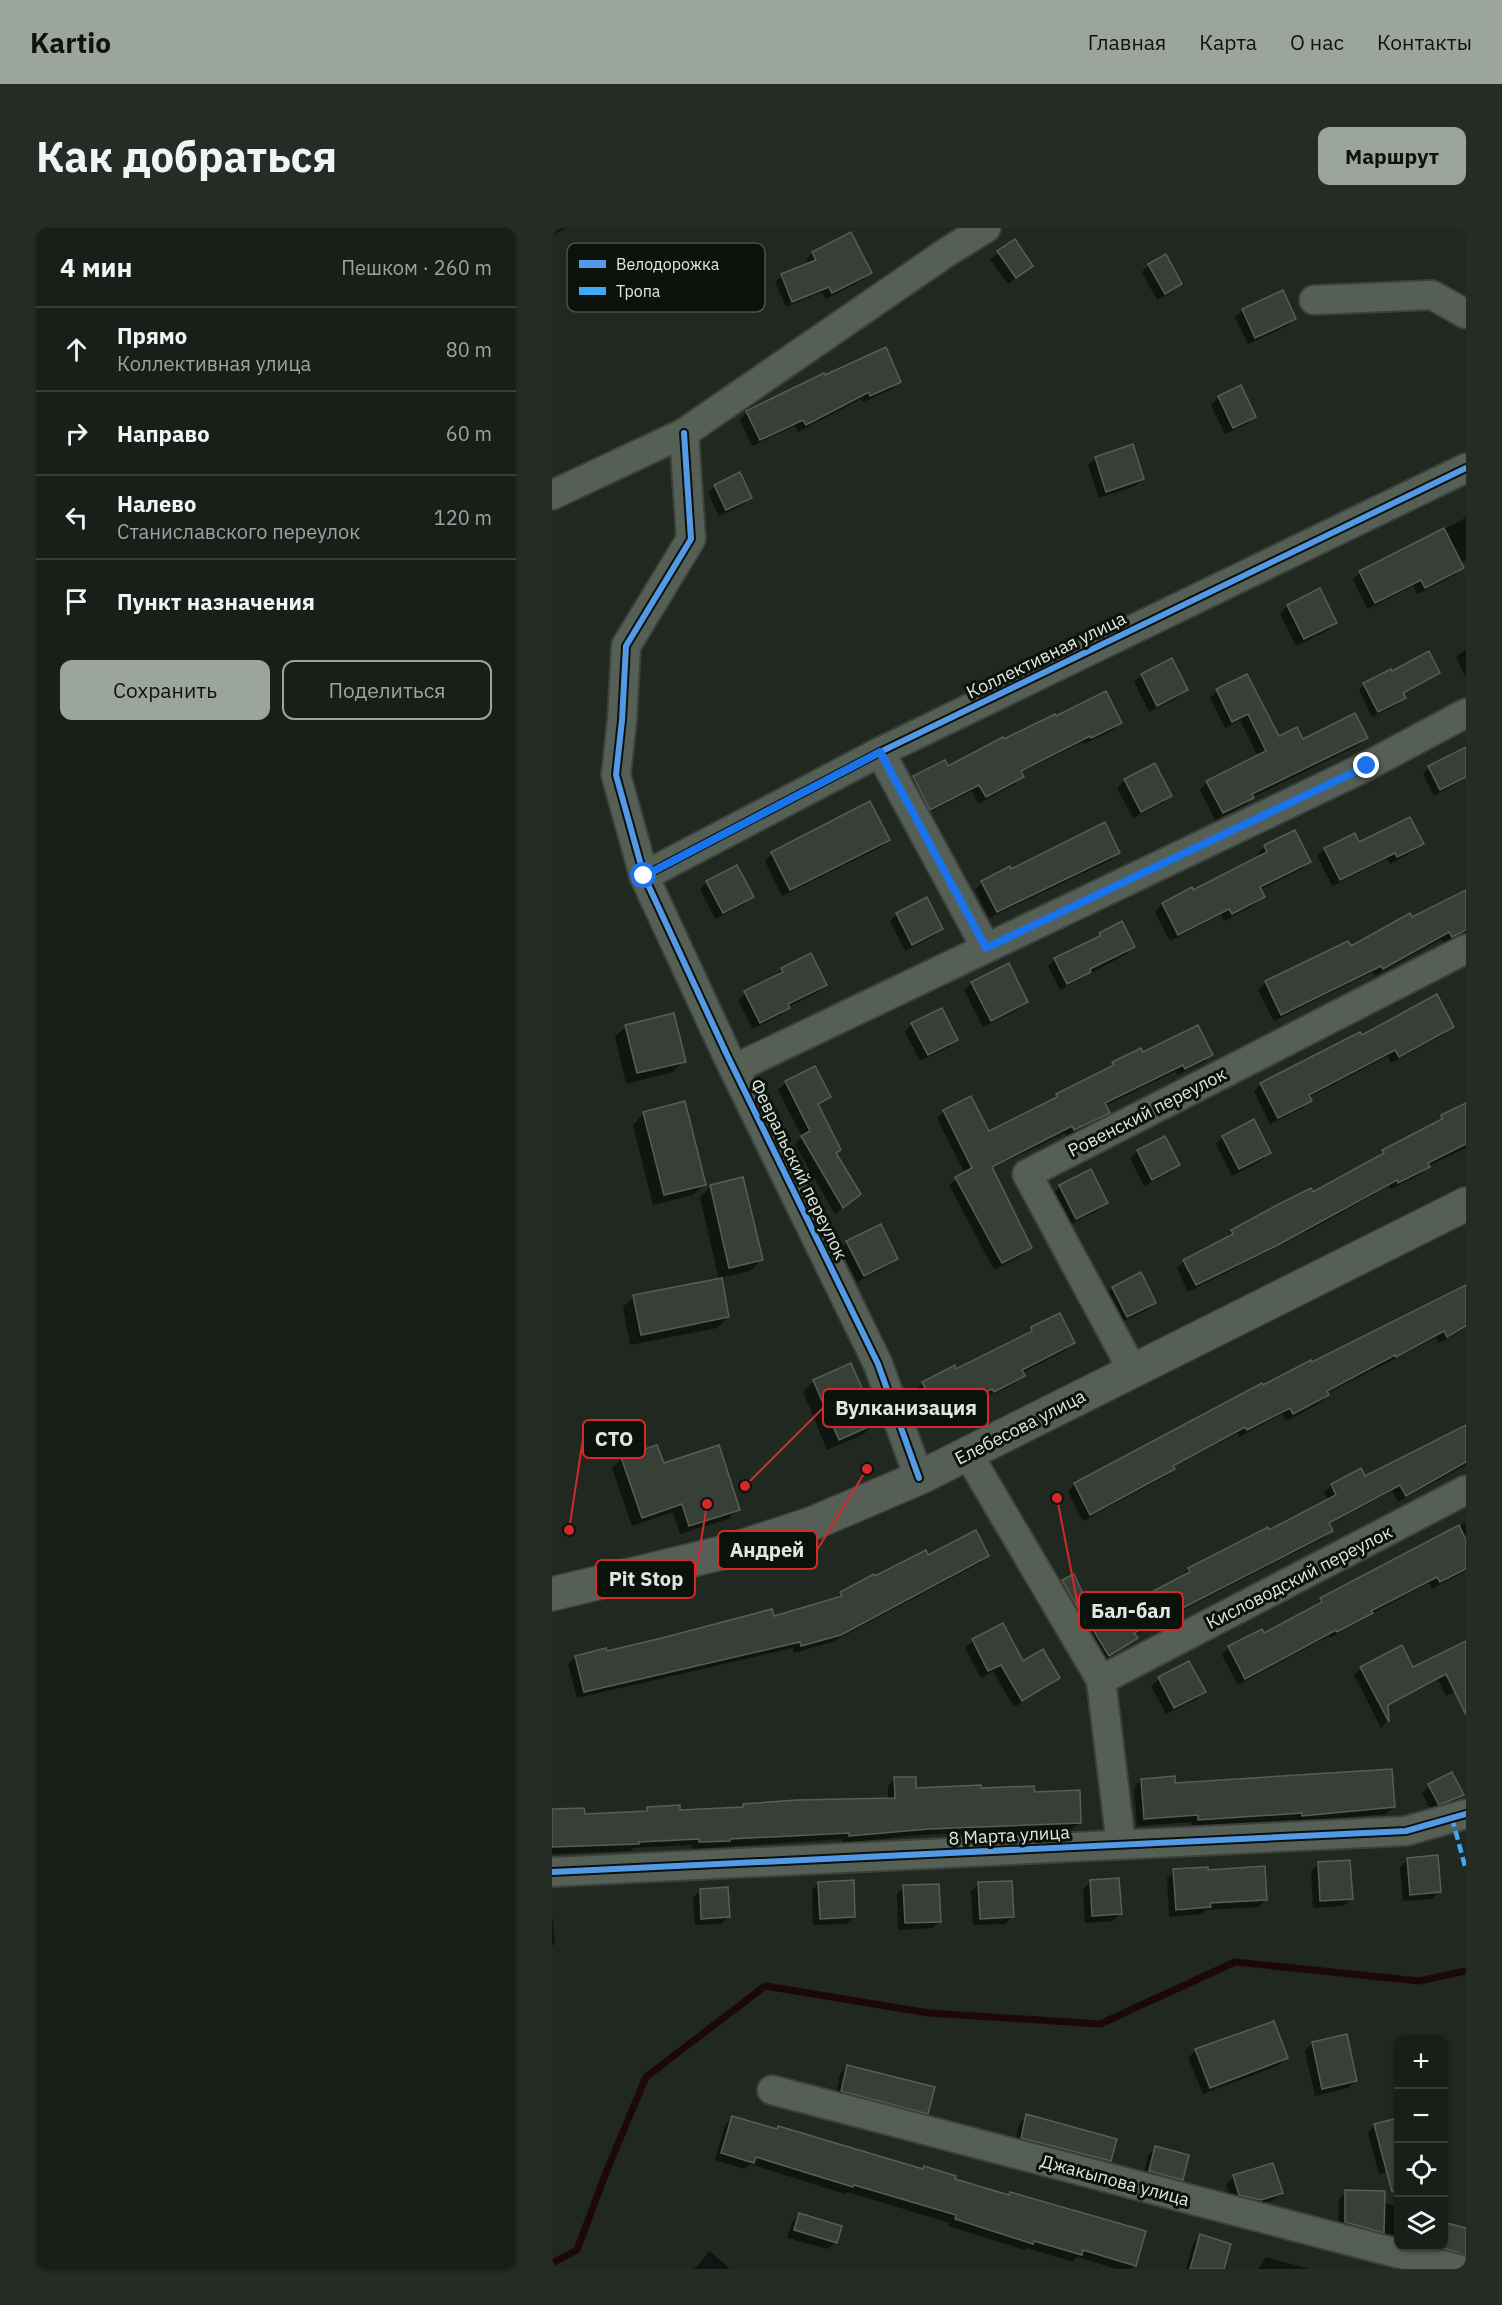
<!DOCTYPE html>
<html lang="ru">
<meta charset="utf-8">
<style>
body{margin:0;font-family:"IBM Plex Sans",sans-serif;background:#252b25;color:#f1f3f6}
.controls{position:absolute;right:18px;bottom:18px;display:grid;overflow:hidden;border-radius:12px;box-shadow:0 2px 4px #0004}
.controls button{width:54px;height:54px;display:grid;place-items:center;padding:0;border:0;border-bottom:2px solid #363c37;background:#181e18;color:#f1f3f6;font:30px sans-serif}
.stop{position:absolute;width:18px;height:18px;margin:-14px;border:4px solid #1a73e8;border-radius:50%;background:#fff}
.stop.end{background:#1a73e8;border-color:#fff;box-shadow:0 2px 6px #0008}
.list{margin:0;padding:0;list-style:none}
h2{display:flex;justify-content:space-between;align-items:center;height:78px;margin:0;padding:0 24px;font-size:26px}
h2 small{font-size:20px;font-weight:400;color:#9fa2a2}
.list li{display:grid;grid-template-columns:39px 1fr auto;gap:18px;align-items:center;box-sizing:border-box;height:84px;padding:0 24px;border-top:2px solid #363c37}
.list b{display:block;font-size:22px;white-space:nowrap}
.list p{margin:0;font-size:20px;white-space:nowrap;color:#9fa2a2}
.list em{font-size:20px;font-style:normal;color:#9fa2a2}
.actions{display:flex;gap:12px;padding:18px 24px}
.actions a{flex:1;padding:14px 0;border:2px solid #9ca59c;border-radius:12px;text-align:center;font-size:21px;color:#9ca59c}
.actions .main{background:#9ca59c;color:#111}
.icon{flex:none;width:33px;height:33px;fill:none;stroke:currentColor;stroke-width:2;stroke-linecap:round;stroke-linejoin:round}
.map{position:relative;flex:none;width:914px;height:2041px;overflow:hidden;border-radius:12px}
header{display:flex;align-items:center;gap:36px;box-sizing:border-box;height:84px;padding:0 30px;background:#9ca59c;color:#111}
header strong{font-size:28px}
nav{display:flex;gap:33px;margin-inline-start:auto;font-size:21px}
.intro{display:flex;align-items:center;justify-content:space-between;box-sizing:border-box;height:144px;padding:0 36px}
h1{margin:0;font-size:42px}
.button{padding:15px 27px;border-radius:12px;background:#9ca59c;color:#111;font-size:21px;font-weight:700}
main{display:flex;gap:36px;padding:0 36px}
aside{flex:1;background:#181e18;border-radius:12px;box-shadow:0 2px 4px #0004}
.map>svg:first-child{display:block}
</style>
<header>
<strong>Kartio</strong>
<nav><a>Главная</a><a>Карта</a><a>О нас</a><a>Контакты</a></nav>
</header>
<div class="intro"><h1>Как добраться</h1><a class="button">Маршрут</a></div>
<main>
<aside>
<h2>4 мин<small>Пешком · 260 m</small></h2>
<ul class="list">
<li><svg class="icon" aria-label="ahead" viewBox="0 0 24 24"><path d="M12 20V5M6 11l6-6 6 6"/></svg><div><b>Прямо</b><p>Коллективная улица</p></div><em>80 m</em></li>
<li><svg class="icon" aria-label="right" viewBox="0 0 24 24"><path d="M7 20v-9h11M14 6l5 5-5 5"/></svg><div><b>Направо</b></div><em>60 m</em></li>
<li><svg class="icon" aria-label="left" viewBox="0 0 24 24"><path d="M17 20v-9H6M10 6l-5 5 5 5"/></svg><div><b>Налево</b><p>Станиславского переулок</p></div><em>120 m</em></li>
<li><svg class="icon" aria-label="arrive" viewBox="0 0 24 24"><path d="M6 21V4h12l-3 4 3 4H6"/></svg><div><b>Пункт назначения</b></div></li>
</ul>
<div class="actions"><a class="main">Сохранить</a><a>Поделиться</a></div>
</aside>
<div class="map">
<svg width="914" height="2041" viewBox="0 0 914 2041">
<rect width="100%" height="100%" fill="#202820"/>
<g fill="#0007">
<polygon points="0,0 14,0 0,7"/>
<polygon points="299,6 318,45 312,51 274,71 270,64 234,79 223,54 230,48 257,37 254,32 260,25"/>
<polygon points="462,13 479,37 456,56 438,31"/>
<polygon points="597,37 629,56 621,63 605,72 590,44"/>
<polygon points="691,82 742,91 735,98 696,116 683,89"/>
<polygon points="272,149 348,154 340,161 311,174 309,171 246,204 243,198 200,218 188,192 195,184"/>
<polygon points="667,169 702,189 695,196 673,206 659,177"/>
<polygon points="544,230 591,251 583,258 547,270 536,237"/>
<polygon points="163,258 198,269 191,277 167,288 156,265"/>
<polygon points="914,288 914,332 908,335 910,340 903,347 865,366 861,358 816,381 801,352 808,344 910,292"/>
<polygon points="767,362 783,395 776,402 744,418 728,386 735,378"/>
<polygon points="914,421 914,450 904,429"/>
<polygon points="840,445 886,445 880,450 850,466 852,470 846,476 820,489 807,462 812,456"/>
<polygon points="590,447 634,462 627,469 597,484 582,454"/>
<polygon points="694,448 726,510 751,513 814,510 807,517 701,569 693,577 663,592 648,562 655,554 706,529 688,492 673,500 658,470 665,463"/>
<polygon points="568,495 561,502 532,516 531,514 468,545 470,549 463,556 426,576 420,563 370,588 355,557 362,549 396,540 452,513"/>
<polygon points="914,521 914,550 882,568 871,546 877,540"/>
<polygon points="603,537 618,568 611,575 581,590 565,560 573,552"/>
<polygon points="336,612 329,619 230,668 213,633 220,626"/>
<polygon points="807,616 870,616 862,623 838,636 835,631 780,658 765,628 773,621"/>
<polygon points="713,619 757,634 750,641 708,662 712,669 704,676 672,693 669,687 618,713 603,684 610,676 639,662 641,664 707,630 705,626"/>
<polygon points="566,624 559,632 437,690 423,662 430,654 459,643"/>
<polygon points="155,654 200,669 192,676 163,691 148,661"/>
<polygon points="914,665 914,704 892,715 890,711 823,748 821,744 722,793 706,762 714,754 796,715 798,720"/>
<polygon points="345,686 389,701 382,708 353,723 338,693"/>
<polygon points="548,706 581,718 574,726 508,762 496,738 503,731 541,713"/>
<polygon points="258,727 273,756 266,764 236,779 229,787 201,801 186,772 193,765 222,749 230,741"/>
<polygon points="420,755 475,774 467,781 431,799 412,762"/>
<polygon points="360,796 404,811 397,819 368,833 353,804"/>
<polygon points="74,798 132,833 121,844 74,856 63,809"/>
<polygon points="901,798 893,806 839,835 836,828 756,870 758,873 750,880 718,896 702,863 709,856 809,809"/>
<polygon points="590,826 660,826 652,834 625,847 624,843 553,878 556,884 549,892 515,909 513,905 439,941 478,1020 471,1027 442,1042 397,957 413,945 385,890 392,883 436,905 498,874 505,867 555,842 561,835"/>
<polygon points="262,840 277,869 265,879 299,973 283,986 243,917 250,909 226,862 234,854"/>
<polygon points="914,877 914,920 876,938 869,946 839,961 837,958 766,998 636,1064 625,1040 632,1033 673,1012 679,1003 761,966 823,930 831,923"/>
<polygon points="92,885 152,956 141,967 101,977 81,897"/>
<polygon points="671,909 718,925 710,932 680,948 664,916"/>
<polygon points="586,923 626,937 619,944 592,958 578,930"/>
<polygon points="538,943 554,975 547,982 516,997 500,966 508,959"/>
<polygon points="159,958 209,1032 198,1043 168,1050 176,1089 165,1100 78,1117 71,1079 82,1068 167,1052 148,969"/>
<polygon points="295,1014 345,1031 337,1038 305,1054 288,1021"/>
<polygon points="561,1060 603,1074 595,1082 568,1095 553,1067"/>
<polygon points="914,1061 914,1100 887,1115 884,1110 775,1165 776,1167 768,1175 734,1193 730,1186 687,1209 686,1205 620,1240 614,1248 531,1293 516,1264 523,1256 711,1159"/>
<polygon points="507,1087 521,1115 514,1122 470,1145 471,1148 464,1155 434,1170 433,1168 380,1194 363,1163 370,1155 402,1139 404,1143 471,1109 479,1101"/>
<polygon points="262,1153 323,1195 312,1206 275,1222 251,1164"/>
<polygon points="914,1199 914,1237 846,1274 840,1263 777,1297 780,1302 772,1310 582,1407 584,1410 576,1417 550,1434 531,1403 538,1396 630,1349 637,1341 717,1304 777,1273 772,1264 780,1257 808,1242 813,1250"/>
<polygon points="70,1230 111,1237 186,1281 176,1291 128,1306 121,1284 80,1298 60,1240"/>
<polygon points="914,1295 914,1343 880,1361 877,1355 817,1387 811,1392 778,1410 777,1408 686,1457 670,1427 677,1419 711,1407 762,1380 769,1371"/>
<polygon points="435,1327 428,1335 280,1414 242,1425 241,1420 25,1470 16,1436 24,1429 54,1425 220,1390 282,1372 289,1365 376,1329"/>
<polygon points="522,1348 536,1380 529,1388 521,1391 503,1361 510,1354"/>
<polygon points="451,1397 470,1435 506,1450 499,1457 462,1479 441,1443 429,1450 413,1420 421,1413"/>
<polygon points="914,1414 914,1458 894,1468 886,1452 834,1479 835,1493 829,1500 802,1447 809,1440 860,1441"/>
<polygon points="637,1435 652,1463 645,1471 614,1486 599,1458 607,1451"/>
<polygon points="343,1550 362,1561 428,1561 481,1566 528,1594 520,1601 368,1607 290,1615 290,1611 141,1621 140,1617 81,1620 78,1623 0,1626 0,1582 31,1587 91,1585 96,1580 126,1583 188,1581 192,1577 336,1571 336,1558"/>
<polygon points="589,1552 622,1557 842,1579 834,1586 744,1594 743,1592 639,1598 639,1594 585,1598 582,1560"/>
<polygon points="877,1558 910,1567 903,1574 879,1583 870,1565"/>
<polygon points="856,1631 887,1664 880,1671 851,1673 848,1639"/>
<polygon points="766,1636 799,1670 792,1678 761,1680 759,1643"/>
<polygon points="622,1643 654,1643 714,1671 707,1679 654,1682 650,1686 617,1689 615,1650"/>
<polygon points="538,1654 568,1685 561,1693 533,1695 531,1661"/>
<polygon points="267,1655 302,1689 294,1696 261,1697 260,1662"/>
<polygon points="427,1656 460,1689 453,1696 421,1697 419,1663"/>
<polygon points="352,1659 388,1693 380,1700 346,1702 345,1666"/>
<polygon points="149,1662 176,1689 169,1696 143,1697 141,1670"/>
<polygon points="0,1688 3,1715 0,1718"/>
<polygon points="761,1815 804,1853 796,1860 763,1868 753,1823"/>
<polygon points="644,1822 734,1830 727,1837 651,1866 636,1830"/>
<polygon points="296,1838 375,1885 368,1892 283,1870 288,1846"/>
<polygon points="475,1888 558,1933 551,1940 462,1917 468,1895"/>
<polygon points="181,1889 401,1952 583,2037 579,2041 564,2041 525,2029 521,2034 475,2020 473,2022 396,1998 398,1995 295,1964 293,1966 198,1936 193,1941 163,1932 173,1897"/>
<polygon points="846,1891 846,1941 827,1946 816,1905 823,1897"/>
<polygon points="604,1920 630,1952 623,1959 591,1950 596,1927"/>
<polygon points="682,1949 729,1965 722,1972 700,1979 680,1974 674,1956"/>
<polygon points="794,1964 846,1979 846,2009 813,2008 786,2001 787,1971"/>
<polygon points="247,1987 284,2014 276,2021 235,2010 240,1994"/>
<polygon points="892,1990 895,1990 894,1996 914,2002 914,2036 851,2018 892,2018"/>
<polygon points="649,2008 670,2041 634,2041 641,2016"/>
<polygon points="158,2023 178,2041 142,2041"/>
<polygon points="714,2029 757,2041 706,2041"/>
</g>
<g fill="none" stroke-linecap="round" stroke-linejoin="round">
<polyline stroke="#1c0809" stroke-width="7" points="0,2035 25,2022 55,1942 94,1849 213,1758 377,1785 548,1796 683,1734 867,1753 914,1743"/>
</g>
<g fill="#373f37" stroke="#575e56" stroke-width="1.5">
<polygon points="299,4 320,45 280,65 277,59 240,74 229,46 264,32 260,24"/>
<polygon points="463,11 481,38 464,50 445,23"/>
<polygon points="614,26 630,56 613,66 596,36"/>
<polygon points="731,62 744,91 703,110 690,81"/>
<polygon points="334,119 349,154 318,168 317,164 254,197 251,192 208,212 194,183 272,145 273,147"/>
<polygon points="689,157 704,189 681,200 666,168"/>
<polygon points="581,216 592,251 554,264 543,229"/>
<polygon points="188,244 200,270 174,282 162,257"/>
<polygon points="892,300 912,340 873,360 869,352 823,375 807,343"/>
<polygon points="768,360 785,395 752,411 735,377"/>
<polygon points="877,423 888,445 851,465 854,470 826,484 811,455 839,441 840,443"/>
<polygon points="620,430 636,462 605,478 589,446"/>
<polygon points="695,446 727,508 745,499 751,511 803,485 816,510 700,566 702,570 671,585 654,553 714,523 696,486 680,494 664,461"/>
<polygon points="554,463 570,495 539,510 538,508 469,543 472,549 434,569 427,557 378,582 361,548 393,532 396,538 451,509 452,511 503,486 504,488"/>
<polygon points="914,519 914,549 888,562 876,538"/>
<polygon points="603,535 620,568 589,584 572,551"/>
<polygon points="318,573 338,612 238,662 219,624"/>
<polygon points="858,589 872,616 845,629 843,625 788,652 772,620 803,605 807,614"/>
<polygon points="553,594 568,625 445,684 429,653 458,638 459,641"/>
<polygon points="743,602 759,634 708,659 713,669 680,686 677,681 626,707 610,675 640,659 641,662 715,624 712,617"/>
<polygon points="185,637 202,669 171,685 154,653"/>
<polygon points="914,662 914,702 900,709 897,704 831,741 829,738 729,787 713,753 796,713 799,718 858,685 860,689"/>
<polygon points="375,669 391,701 360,717 344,685"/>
<polygon points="570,693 583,719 538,741 539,744 515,756 502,730 548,708 547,705"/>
<polygon points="259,725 275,757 236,776 238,780 208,795 192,763 231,744 229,740"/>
<polygon points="457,735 476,774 439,793 419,754"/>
<polygon points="885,766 902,799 847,829 843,822 757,867 760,873 726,890 708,855 808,804 810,807"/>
<polygon points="390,780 406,812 376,827 359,795"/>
<polygon points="122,785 134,834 85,845 73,797"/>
<polygon points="646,797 661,827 633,841 631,837 553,875 558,885 522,902 520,898 440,939 480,1020 450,1035 403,949 420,940 391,882 419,868 437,903 505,869 504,866 562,837 560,834 589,820 591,824"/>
<polygon points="263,838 279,869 266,876 289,922 284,925 309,966 291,980 249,908 258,903 233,853"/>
<polygon points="133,873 154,957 112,967 91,884"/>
<polygon points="914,875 914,916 876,935 878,939 846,955 845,952 724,1018 644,1057 631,1032 681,1006 679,1002 729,975 759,960 761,964 832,925 830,922 890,891 889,887"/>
<polygon points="702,891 719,925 687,941 670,908"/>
<polygon points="613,908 628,937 600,952 585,922"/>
<polygon points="539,941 556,975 524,991 507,957"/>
<polygon points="191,949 211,1032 177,1040 158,957"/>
<polygon points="329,996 346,1031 312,1048 294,1013"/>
<polygon points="589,1044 604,1075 575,1089 560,1059"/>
<polygon points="170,1050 177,1089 89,1107 81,1067"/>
<polygon points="914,1057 914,1098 895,1109 892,1103 844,1129 843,1127 775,1163 777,1167 741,1186 738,1180 695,1202 693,1199 621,1238 623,1241 538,1287 522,1255 710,1155 711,1157 759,1132 760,1134"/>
<polygon points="508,1085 523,1115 470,1142 473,1148 442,1164 440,1161 387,1188 370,1154 403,1137 404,1141 480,1103 479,1099"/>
<polygon points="299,1135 325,1195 287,1212 261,1152"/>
<polygon points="914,1197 914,1234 854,1268 848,1257 777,1295 781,1303 582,1405 586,1410 557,1428 537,1395 565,1377 567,1381 638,1344 636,1340 716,1299 717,1302 784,1267 779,1256 809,1240 813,1248"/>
<polygon points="105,1217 112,1235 167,1217 188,1282 137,1298 130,1276 90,1290 69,1229"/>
<polygon points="907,1297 914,1312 914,1341 888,1354 885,1349 819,1383 821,1385 785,1404 784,1402 693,1451 676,1418 710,1401 712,1405 770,1374 768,1370"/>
<polygon points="424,1302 437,1328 289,1407 249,1418 248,1414 32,1464 23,1428 54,1420 55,1423 110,1410 220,1381 222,1388 290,1368 288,1364 322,1346 323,1348 374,1322 376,1327"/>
<polygon points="522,1346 538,1381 529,1385 510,1352"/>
<polygon points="451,1395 471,1433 491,1421 508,1450 470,1473 449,1437 436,1443 420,1411"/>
<polygon points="914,1413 914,1487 894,1446 836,1477 837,1494 808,1439 850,1417 861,1439"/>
<polygon points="637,1433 654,1464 622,1480 606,1449"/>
<polygon points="840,1541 843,1579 750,1588 750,1585 646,1592 646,1587 592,1591 589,1551 623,1548 623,1555"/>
<polygon points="900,1544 912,1567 887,1577 876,1556"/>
<polygon points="342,1549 364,1549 364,1560 429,1557 429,1560 482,1558 483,1564 528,1562 529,1595 377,1601 297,1608 297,1605 178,1611 178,1613 147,1614 147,1611 87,1614 87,1616 0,1619 0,1581 32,1580 33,1586 95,1583 95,1579 128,1577 128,1582 191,1579 191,1576 245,1572 343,1570"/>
<polygon points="886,1627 889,1664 858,1667 855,1630"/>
<polygon points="798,1632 801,1671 768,1673 766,1634"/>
<polygon points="713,1638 715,1672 658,1675 659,1679 624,1682 621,1641 656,1639 656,1642"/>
<polygon points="567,1650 570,1686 540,1688 538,1652"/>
<polygon points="302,1652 303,1689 268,1691 266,1654"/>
<polygon points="460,1653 462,1689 428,1691 426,1654"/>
<polygon points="387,1656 389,1694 353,1695 351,1657"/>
<polygon points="176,1659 178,1689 149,1691 148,1661"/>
<polygon points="722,1793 736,1830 658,1860 643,1821"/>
<polygon points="795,1806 805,1853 770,1861 760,1814"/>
<polygon points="295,1837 383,1859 376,1886 289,1863"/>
<polygon points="474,1886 565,1911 559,1933 469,1910"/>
<polygon points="180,1888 225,1901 226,1898 371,1941 372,1938 404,1948 403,1951 457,1967 458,1964 594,2003 584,2038 531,2022 530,2027 482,2013 481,2016 403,1991 404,1987 302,1957 301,1959 204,1929 202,1935 169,1925"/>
<polygon points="846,1890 846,1963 840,1964 822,1896"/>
<polygon points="603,1918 637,1927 631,1952 597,1943"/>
<polygon points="721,1935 731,1965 709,1972 687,1967 681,1947"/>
<polygon points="793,1962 833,1963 832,2005 793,1994"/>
<polygon points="247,1985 290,1998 285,2015 242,2002"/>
<polygon points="891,1994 914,2000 914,2027 891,2020"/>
<polygon points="648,2006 679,2016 672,2041 638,2041"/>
</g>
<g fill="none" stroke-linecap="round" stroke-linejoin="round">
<defs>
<g id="street">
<polyline points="762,72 880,67 914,86"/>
<polyline points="132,205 139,311 74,418 70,492 64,547 92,648 175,827 326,1136 367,1250"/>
<polyline points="0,267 132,205 395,24 434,0"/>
<polyline points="328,524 434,720"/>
<polyline points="92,648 328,524 914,240"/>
<polyline points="182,841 815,538 914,485"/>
<polyline points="581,1143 475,946 914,721"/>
<polyline points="416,1226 549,1452 569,1616"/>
<polyline points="549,1452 914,1262"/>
<polyline points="0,1644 854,1603 914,1586"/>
<polyline points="220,1862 906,2041"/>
</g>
<polyline id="primary" points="0,1366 173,1324 259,1296 367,1250 914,976"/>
</defs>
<use href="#street" stroke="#3c423b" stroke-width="32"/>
<use href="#primary" stroke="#3c423b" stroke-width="36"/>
<use href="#street" stroke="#565f56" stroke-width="28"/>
<use href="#primary" stroke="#565f56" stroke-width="33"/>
<polyline stroke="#3fa9f5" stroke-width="4.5" stroke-dasharray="9 4.5" stroke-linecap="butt" points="900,1590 914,1642"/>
<defs>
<g id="cycleway">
<polyline points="132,205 139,311 74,418 70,492 64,547 92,648 175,827 326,1136 367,1250"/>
<polyline points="92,648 328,524 914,240"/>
<polyline points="0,1644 854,1603 914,1586"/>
</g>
</defs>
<use href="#cycleway" stroke="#0b110b" stroke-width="10"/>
<use href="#cycleway" stroke="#5399e6" stroke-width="6"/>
</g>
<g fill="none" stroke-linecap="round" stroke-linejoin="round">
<polyline stroke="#1a73e8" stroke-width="8" points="92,648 328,524 434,720 815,538"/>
</g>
<g text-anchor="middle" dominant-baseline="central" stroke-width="6" stroke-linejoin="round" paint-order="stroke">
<g font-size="18" fill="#dfe8de" stroke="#0b110b">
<text transform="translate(494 427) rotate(-26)">Коллективная улица</text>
<text transform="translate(595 884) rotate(-27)">Ровенский переулок</text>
<text transform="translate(247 941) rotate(64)">Февральский переулок</text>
<text transform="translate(468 1199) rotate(-27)">Елебесова улица</text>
<text transform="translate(747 1349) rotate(-27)">Кисловодский переулок</text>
<text transform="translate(457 1607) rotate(-3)">8 Марта улица</text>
<text transform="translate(563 1952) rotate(15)">Джакыпова улица</text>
</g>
</g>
<rect x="15" y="15" width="198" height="69" rx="9" fill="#0b110b" stroke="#4b524a" stroke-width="1.5"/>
<rect x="27" y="32" width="27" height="8" fill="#5399e6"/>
<rect x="27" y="59" width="27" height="8" fill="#3fa9f5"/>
<g font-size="16" fill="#dfe8de">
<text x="64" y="42">Велодорожка</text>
<text x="64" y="69">Тропа</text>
</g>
<path fill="none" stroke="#d62828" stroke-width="2" d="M193 1258L271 1180M17 1302L31 1211M315 1241L265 1322M155 1276L143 1351M505 1270L527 1383"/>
<g fill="#d62828" stroke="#0b110b" stroke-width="2">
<circle cx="193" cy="1258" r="6"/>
<circle cx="17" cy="1302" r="6"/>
<circle cx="315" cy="1241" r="6"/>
<circle cx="155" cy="1276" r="6"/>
<circle cx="505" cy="1270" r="6"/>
</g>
<g fill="#0b110b" stroke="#d62828" stroke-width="2">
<rect x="271" y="1161" width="165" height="38" rx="6"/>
<rect x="31" y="1192" width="62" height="38" rx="6"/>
<rect x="166" y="1303" width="99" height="38" rx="6"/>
<rect x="44" y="1332" width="99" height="38" rx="6"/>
<rect x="527" y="1364" width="104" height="38" rx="6"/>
</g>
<g font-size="20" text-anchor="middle" font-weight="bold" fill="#dfe8de">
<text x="354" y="1187">Вулканизация</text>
<text x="62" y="1218">СТО</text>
<text x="215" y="1329">Андрей</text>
<text x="94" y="1358">Pit Stop</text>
<text x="579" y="1390">Бал-бал</text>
</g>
</svg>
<div class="controls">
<button>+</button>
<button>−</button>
<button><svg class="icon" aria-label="locate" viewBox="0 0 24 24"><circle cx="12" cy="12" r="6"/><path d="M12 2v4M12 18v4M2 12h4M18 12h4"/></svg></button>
<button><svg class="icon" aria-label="layers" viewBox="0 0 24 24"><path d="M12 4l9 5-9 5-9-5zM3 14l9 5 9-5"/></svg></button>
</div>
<div class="stop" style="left:92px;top:648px"></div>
<div class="stop end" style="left:815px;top:538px"></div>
</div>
</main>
